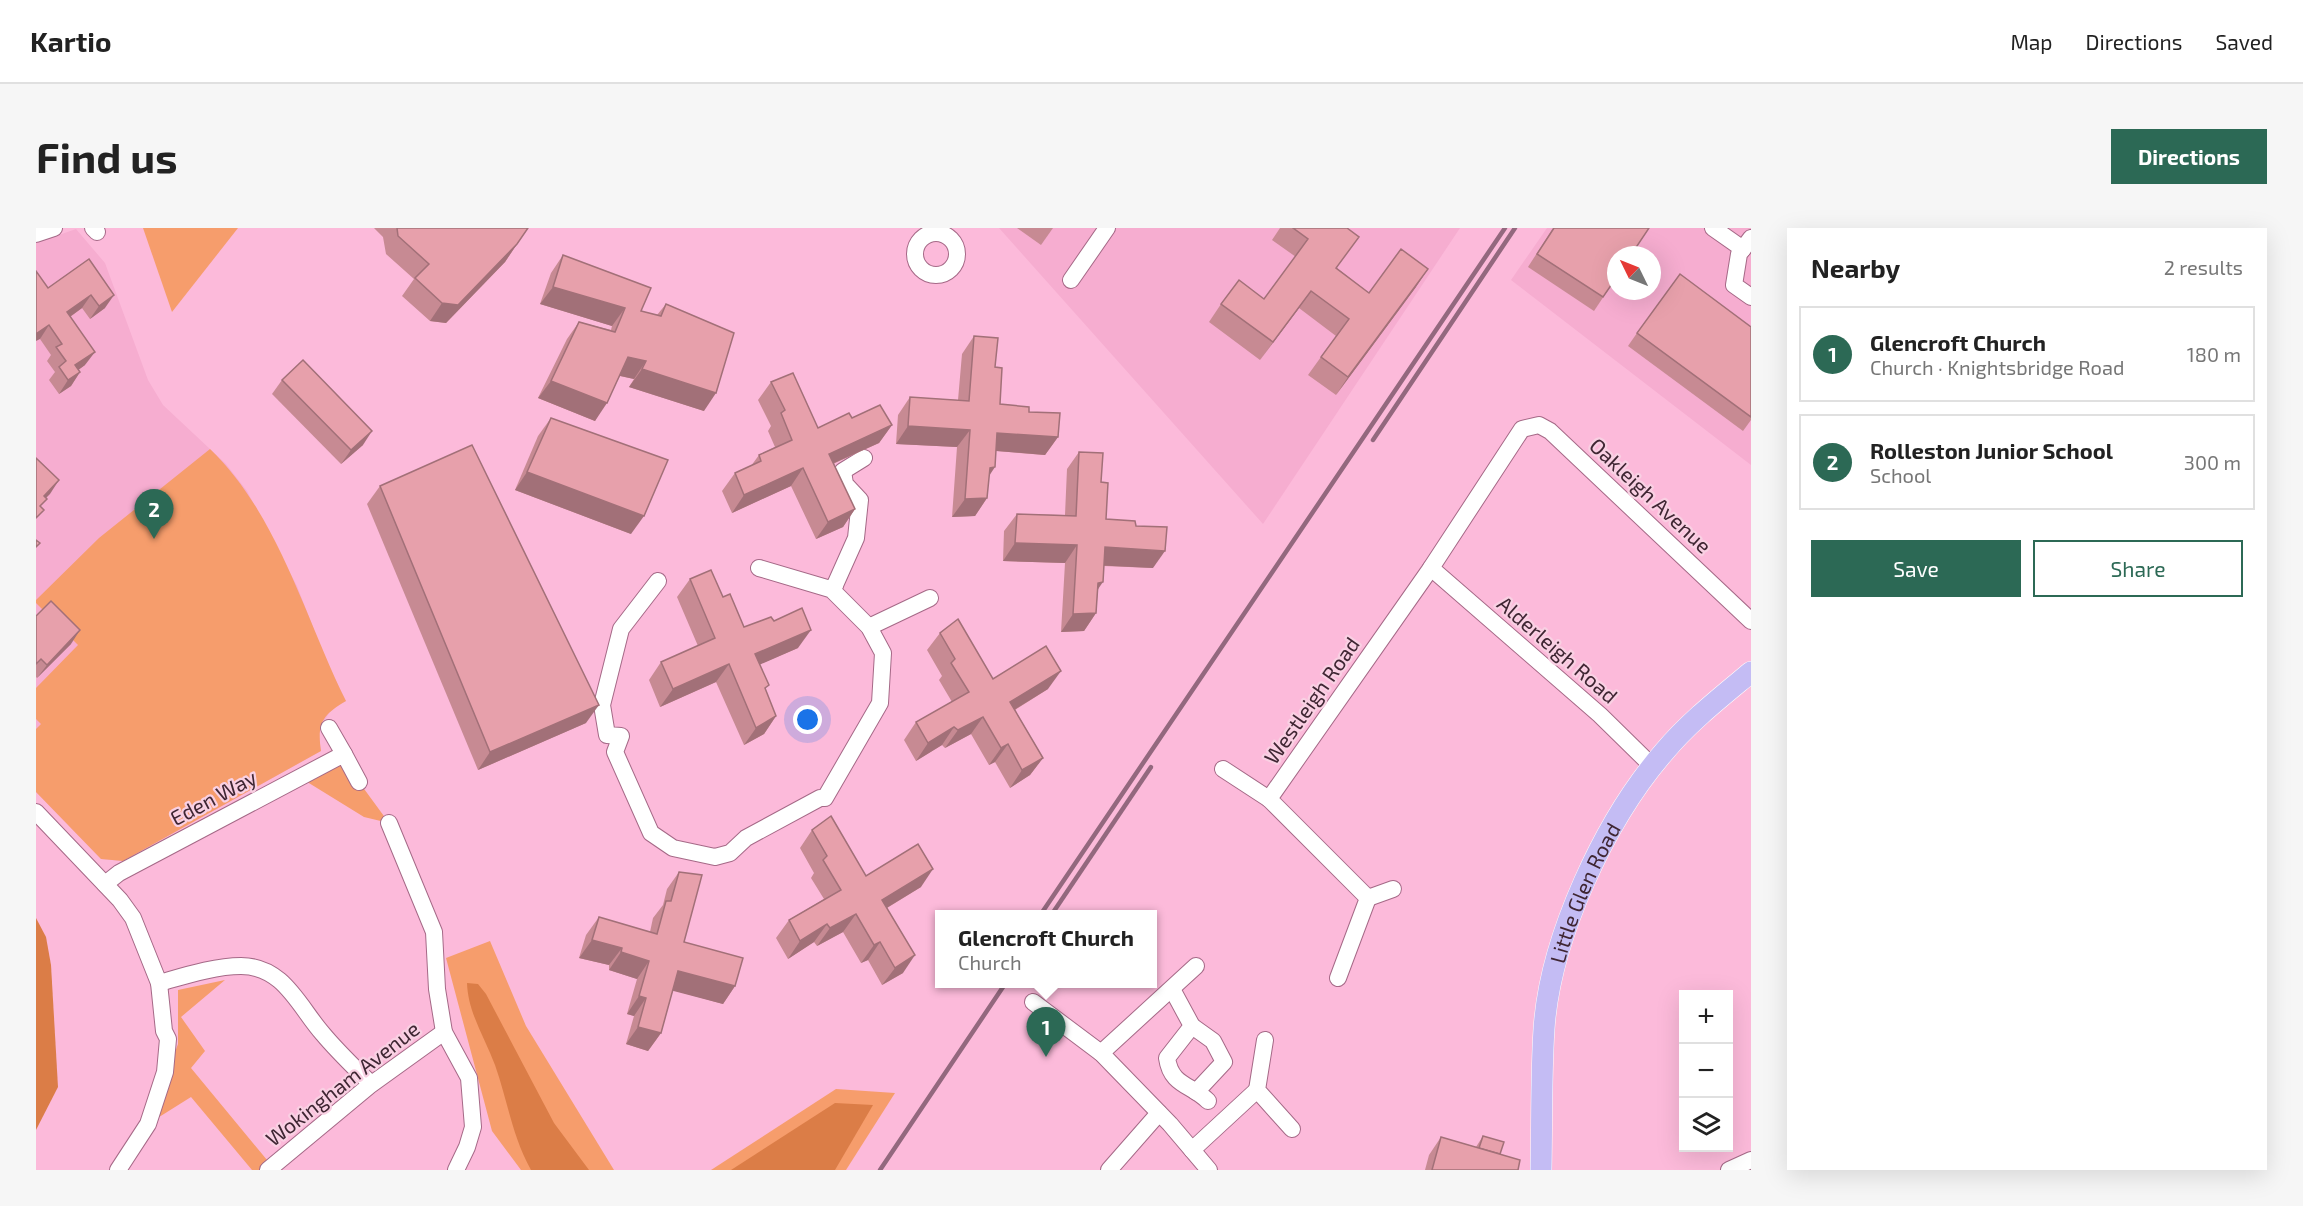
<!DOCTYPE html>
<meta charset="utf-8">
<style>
body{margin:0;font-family:"Exo 2",sans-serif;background:#f6f6f6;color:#222}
.controls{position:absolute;right:18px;bottom:18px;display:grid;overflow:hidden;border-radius:0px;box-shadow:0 6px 24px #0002}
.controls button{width:54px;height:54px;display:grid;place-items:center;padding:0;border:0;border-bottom:2px solid #e0e0e0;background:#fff;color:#222;font:30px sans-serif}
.compass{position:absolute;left:1571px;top:18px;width:54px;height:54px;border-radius:50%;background:#fff;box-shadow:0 6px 24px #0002;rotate:313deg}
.you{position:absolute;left:772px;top:492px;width:21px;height:21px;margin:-15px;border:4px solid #fff;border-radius:50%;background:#1a73e8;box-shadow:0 0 0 9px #1a73e833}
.badge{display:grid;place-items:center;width:39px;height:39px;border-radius:50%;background:#2c6955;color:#fff;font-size:20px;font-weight:700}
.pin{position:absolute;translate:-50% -50px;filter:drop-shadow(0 2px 3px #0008)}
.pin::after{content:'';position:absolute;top:32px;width:21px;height:18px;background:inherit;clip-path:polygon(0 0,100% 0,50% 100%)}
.popup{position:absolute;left:899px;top:682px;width:222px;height:78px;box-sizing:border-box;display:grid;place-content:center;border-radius:0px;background:#fff;filter:drop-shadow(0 2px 4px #0005);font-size:20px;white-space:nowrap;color:#767676}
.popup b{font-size:22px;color:#222}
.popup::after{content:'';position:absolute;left:50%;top:100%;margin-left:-12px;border:12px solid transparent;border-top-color:#fff}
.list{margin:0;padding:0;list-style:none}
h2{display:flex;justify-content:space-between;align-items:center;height:78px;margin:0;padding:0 24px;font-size:26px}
h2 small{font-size:20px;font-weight:400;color:#767676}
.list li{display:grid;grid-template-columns:39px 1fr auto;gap:18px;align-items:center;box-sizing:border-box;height:96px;margin:0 12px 12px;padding:0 12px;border:2px solid #e0e0e0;border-radius:0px}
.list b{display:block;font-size:22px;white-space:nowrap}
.list p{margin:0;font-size:20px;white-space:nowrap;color:#767676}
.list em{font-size:20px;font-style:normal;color:#767676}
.actions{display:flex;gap:12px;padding:18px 24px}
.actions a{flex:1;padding:14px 0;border:2px solid #2c6955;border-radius:0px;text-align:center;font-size:21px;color:#2c6955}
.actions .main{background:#2c6955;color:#fff}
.icon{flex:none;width:33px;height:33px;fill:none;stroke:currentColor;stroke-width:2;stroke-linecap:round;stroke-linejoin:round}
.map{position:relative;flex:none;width:1715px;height:942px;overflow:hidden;border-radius:0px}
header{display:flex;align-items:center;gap:36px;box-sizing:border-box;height:84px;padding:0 30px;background:#fff;border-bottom:2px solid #e0e0e0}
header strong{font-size:28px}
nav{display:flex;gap:33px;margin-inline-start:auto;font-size:21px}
.intro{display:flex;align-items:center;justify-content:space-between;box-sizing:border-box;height:144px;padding:0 36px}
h1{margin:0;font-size:42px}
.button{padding:15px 27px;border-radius:0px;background:#2c6955;color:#fff;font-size:21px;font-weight:700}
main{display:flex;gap:36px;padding:0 36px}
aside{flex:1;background:#fff;border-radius:0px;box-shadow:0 6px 24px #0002}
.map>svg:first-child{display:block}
</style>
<header>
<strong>Kartio</strong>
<nav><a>Map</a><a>Directions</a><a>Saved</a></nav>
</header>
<div class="intro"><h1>Find us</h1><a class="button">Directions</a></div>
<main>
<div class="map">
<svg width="1715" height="942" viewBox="0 0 1715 942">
<rect width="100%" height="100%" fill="#fcbada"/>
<g fill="#f6add0" fill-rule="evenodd">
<polygon points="963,0 1424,0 1227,296"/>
<path d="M1511,0H1715V237L1475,52ZM1580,27H1616V63H1580Z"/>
<polygon points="40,1 69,35 112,152 127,177 190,236 211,263 261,358 289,430 310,473 295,482 282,503 285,523 87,633 65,631 0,564 0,15"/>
</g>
<g fill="#f69d6c">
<polygon points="107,0 202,0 136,84"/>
<path d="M174,221C242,286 269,390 310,473C286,487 281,496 285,523L87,633L65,631L0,564V501L5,496L0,491V460L42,417L0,375V372L63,310Z"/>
<polygon points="308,526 323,554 353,595 328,589 268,552"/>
<polygon points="454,713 490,798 578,942 485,942 456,903 410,730"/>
<polygon points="189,752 145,789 169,823 155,840 236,938 231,942 216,942 155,869 112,896 142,816 142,762"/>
<polygon points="800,861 859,865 810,942 675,942"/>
</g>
<g fill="#db7d47">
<polygon points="0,690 10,709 15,737 22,859 0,902"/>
<path d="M431,755L442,756L450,766L518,895L553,942H495C476,908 472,874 459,837C449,810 432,785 431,755Z"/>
<polygon points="799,875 837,877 799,942 695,942"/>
</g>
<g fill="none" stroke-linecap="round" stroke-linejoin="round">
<defs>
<g id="minor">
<polyline points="57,0 61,4"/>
<polyline points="1677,0 1707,21"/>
<circle cx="900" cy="26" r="21"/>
<polyline points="0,6 18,0"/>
<polyline points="1715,10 1703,26 1698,57 1715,69"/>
<polyline points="1035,52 1071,0"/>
<polyline points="1395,340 1564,487 1616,538"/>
<polyline points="622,353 585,401 566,477 571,507 585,508 579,524 615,605 637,620 679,629 694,625 710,610 784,570 789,570 844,475 847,425 833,399 797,363 799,357 794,361 723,340"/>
<polyline points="799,357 820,310 824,272 809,256 807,243 828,230"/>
<polyline points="833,399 894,370"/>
<polyline points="293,500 308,526"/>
<polyline points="1187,541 1233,571"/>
<polyline points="0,584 84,672 97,690 123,755 128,803 132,811 129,844 112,896 82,942"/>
<polyline points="353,595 398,704 401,761 408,804 433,850 437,899 431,919 420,942"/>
<polyline points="69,656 83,645 308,526 323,554"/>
<polyline points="1332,670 1357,661"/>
<polyline points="1302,750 1332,670 1233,571 1395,340 1486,201 1503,197 1514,203 1715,393"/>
<path d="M123,755C148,748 179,738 205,738C248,738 263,779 287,806C302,824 319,840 335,856"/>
<path d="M1136,761L1156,798L1131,830C1135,858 1155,856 1172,873"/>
<polyline points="997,774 1065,825 1134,896 1173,942"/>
<polyline points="1156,798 1177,813 1188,834 1160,864"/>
<polyline points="1229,812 1221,862 1256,901"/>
<polyline points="1065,825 1160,738"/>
<polyline points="1156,922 1221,862"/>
<polyline points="232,942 333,858 408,804"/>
<polyline points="1073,942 1123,885"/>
<polyline points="1693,942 1715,932"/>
</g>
<g id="major">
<path id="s1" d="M1505,942C1506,895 1505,847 1508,801C1514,710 1569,592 1628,524C1653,494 1685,469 1715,444"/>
</g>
</defs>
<use href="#minor" stroke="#a56987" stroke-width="18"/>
<use href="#major" stroke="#fff" stroke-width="22"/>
<use href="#minor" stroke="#fff" stroke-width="16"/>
<use href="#major" stroke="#c4bcf4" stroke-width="21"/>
<g stroke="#93687e" stroke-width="4.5">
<polyline points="1337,212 1479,0"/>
<polyline points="1005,686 1469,0"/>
<polyline points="1016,686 1115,539"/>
<polyline points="844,942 969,756"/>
</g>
</g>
<g fill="#c78a93">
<polygon points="338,0 492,0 469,34 410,95 394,93 366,68 378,51 350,26 347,9"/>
<polygon points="981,0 1017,0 1005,17"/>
<polygon points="1244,0 1311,0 1301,40 1333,65 1380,59 1300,167 1272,147 1300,108 1263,80 1224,132 1173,94 1185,76 1228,71 1260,29 1236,12"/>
<polygon points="1517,0 1580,50 1558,83 1492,39"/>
<polygon points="527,27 605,83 621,87 630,76 668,183 593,159 598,151 584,148 559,193 502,170 531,111 543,94 575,102 576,98 504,76 515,45"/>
<polygon points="53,31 69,80 54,91 46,80 34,89 49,137 42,142 44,144 35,158 23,166 13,152 19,144 11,133 15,127 4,111 12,60"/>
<polygon points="1715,99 1715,192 1707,203 1592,118 1601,105"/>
<polygon points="938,108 959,139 964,176 993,184 1022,209 1009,227 960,223 953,248 951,270 939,288 916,289 921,219 860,216 862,187 874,169 922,172 926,126"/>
<polygon points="246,152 327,217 305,236 236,166"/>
<polygon points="735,154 782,200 816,190 856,197 843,215 797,236 819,281 807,299 780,311 755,258 696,285 686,263 699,245 715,238 723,227 739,219 732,203 735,198 722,172"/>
<polygon points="515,190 595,306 479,262 502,208"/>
<polygon points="1043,224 1065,254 1070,291 1100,298 1117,340 1068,338 1062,362 1060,385 1048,403 1025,404 1029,335 967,333 968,303 981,286 1029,287 1031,241"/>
<polygon points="344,258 550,495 442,542 331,276"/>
<polygon points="654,351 687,369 708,399 762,420 724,436 729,462 740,488 728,506 708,517 680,454 624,479 613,452 625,434 662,418 641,369"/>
<polygon points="0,388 35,416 1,450 0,449"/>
<polygon points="904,405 957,451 1012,461 979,482 1007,530 994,547 974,560 959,534 953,537 935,506 909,520 906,517 880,533 868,512 880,494 916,474 903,452 906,448 891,422"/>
<polygon points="776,602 830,648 885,659 851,680 867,745 846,757 832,732 825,735 807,704 781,718 778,714 752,731 740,710 753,692 788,671 775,650 778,645 764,620"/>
<polygon points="643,644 648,714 699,758 687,776 637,762 625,805 612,823 590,816 598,788 591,786 601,751 573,742 573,737 543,730 550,707 563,689 614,704 617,690 627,677 631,661"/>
<polygon points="1447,908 1464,926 1482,942 1389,942 1393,927 1405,909 1440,919"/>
</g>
<g fill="#a27078">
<polygon points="481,16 469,34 410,95 394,93 406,75"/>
<polygon points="1392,41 1380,59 1300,167 1312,149"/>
<polygon points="517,59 589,80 576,98 504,76"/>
<polygon points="1275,63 1263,80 1224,132 1237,114"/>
<polygon points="55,67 46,80 21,98 31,84"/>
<polygon points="78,67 69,80 54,91 63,78"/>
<polygon points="13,97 4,111 0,113 0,106"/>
<polygon points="59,124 49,137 30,151 39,137"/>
<polygon points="592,129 610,133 598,151 580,147"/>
<polygon points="606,141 680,165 668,183 593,159"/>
<polygon points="44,144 35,158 23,166 32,152"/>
<polygon points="515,153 571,175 559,193 502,170"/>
<polygon points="856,197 843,215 780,243 793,226"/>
<polygon points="872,198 934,202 921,219 860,216"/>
<polygon points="336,203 327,217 305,236 315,222"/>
<polygon points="961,205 1022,209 1009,227 949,222"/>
<polygon points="959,239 947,257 954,240"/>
<polygon points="767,240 755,258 696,285 708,267"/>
<polygon points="491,244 608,288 595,306 479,262"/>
<polygon points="23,252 14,266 0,280 8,268"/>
<polygon points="951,270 939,288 916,289 929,271"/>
<polygon points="819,281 807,299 780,311 792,294"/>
<polygon points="979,315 1041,317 1029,335 967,333"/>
<polygon points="1069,319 1129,323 1117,340 1056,337"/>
<polygon points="1067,354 1055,371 1062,355"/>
<polygon points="1060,385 1048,403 1025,404 1037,386"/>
<polygon points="44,402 35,416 1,450 11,437"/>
<polygon points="775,402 762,420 707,444 719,426"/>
<polygon points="693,436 680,454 624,479 637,461"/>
<polygon points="1025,443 1012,461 962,492 974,474"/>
<polygon points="563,477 550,495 442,542 454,524"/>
<polygon points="740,488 728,506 708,517 720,500"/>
<polygon points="947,489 935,506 909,520 922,502"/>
<polygon points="918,499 906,517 880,533 892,515"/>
<polygon points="972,516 959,534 953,537 965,520"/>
<polygon points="1007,530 994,547 974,560 986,542"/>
<polygon points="897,641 885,659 834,690 846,672"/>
<polygon points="820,686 807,704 781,718 794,700"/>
<polygon points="791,696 778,714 752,731 764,713"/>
<polygon points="556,712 586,720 573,737 543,730"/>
<polygon points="844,714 832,732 825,735 838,717"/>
<polygon points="585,724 613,733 601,751 573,742"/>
<polygon points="879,727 867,745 846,757 859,740"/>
<polygon points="642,743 699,758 687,776 630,761"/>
<polygon points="603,768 610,770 598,788 591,786"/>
<polygon points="602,799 625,805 612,823 590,816"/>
</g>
<g fill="#e7a0ab" stroke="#a27078" stroke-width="1.5">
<polygon points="361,0 492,0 481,16 422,77 406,75 379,50 393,36 362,8"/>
<polygon points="1257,0 1311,0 1323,9 1300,40 1333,65 1365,21 1392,41 1312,149 1285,129 1313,91 1275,63 1237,114 1185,76 1203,52 1228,71 1272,11"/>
<polygon points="1518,0 1613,0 1595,27 1580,27 1580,50 1567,69 1501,26"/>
<polygon points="527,27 615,60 605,83 625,88 630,76 698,105 680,165 606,141 610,133 592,129 571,175 515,153 543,94 579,104 589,80 517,59"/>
<polygon points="53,31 78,67 63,78 55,67 31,84 59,124 39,137 44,144 32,152 23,139 30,133 20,119 26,116 13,97 0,106 0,43 12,60"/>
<polygon points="1644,46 1715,99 1715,189 1601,105"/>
<polygon points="938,108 962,110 959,139 966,140 964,176 993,179 993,184 1024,185 1022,209 961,205 959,239 954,240 951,270 929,271 934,202 872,198 874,169 933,173"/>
<polygon points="267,132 336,203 315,222 246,152"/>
<polygon points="757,145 782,200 813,185 816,190 844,177 856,197 793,226 819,281 792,294 767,240 708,267 699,245 725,233 723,227 756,212 745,185 749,182 735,154"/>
<polygon points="515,190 632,232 608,288 491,244"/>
<polygon points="436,217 563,477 454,524 344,258"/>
<polygon points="1043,224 1067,225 1065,254 1072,255 1070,291 1099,293 1100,298 1131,299 1129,323 1069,319 1067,354 1062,355 1060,385 1037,386 1041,317 979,315 981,286 1040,288"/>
<polygon points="0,230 23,252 8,268 11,271 4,278 8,282 0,290"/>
<polygon points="0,312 4,315 0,319"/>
<polygon points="675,342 687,369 694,366 708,399 735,389 738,393 766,380 775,402 719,426 733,457 729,460 740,488 720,500 693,436 637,461 625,434 679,410 654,351"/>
<polygon points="15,373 44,402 11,437 5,431 0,436 0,388"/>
<polygon points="922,391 957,451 1010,418 1025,443 974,474 1007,530 986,542 972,516 965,520 947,489 922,502 918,499 892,515 880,494 933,464 915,435 919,431 904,405"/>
<polygon points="795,588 830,648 882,616 897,641 846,672 879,727 859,740 844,714 838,717 820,686 794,700 791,696 764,713 753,692 805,662 787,632 791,628 776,602"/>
<polygon points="643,644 666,647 648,714 707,730 699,758 642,743 625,805 602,799 610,770 603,768 613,733 585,724 586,720 556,712 563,689 621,706 630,673 635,673"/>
<polygon points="1447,908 1468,914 1464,926 1443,920"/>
<polygon points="1405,909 1484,932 1482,942 1396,942"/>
</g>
<g text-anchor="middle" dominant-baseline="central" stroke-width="4.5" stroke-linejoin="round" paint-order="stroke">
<g font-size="21" fill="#3f2633" stroke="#f9d0e3">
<text transform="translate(1615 267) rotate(43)">Oakleigh Avenue</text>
<text transform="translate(1522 421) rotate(41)">Alderleigh Road</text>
<text transform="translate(1275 472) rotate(-55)">Westleigh Road</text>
<text transform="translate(177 569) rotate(-28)">Eden Way</text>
<text stroke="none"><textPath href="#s1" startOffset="284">Little Glen Road</textPath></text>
<text transform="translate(306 855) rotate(-38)">Wokingham Avenue</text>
</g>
</g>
</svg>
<div class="controls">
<button>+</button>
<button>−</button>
<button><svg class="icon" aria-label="layers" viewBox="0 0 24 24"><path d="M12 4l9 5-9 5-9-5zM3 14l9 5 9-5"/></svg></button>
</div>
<svg class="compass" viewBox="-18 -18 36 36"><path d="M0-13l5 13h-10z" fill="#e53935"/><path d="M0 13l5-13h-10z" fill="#767676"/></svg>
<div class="you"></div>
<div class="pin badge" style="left:1010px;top:829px">1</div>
<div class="popup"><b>Glencroft Church</b>Church</div>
<div class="pin badge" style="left:118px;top:311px">2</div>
</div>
<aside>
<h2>Nearby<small>2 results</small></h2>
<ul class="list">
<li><span class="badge">1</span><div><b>Glencroft Church</b><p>Church · Knightsbridge Road</p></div><em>180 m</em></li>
<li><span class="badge">2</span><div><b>Rolleston Junior School</b><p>School</p></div><em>300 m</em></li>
</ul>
<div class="actions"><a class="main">Save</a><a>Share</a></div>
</aside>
</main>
